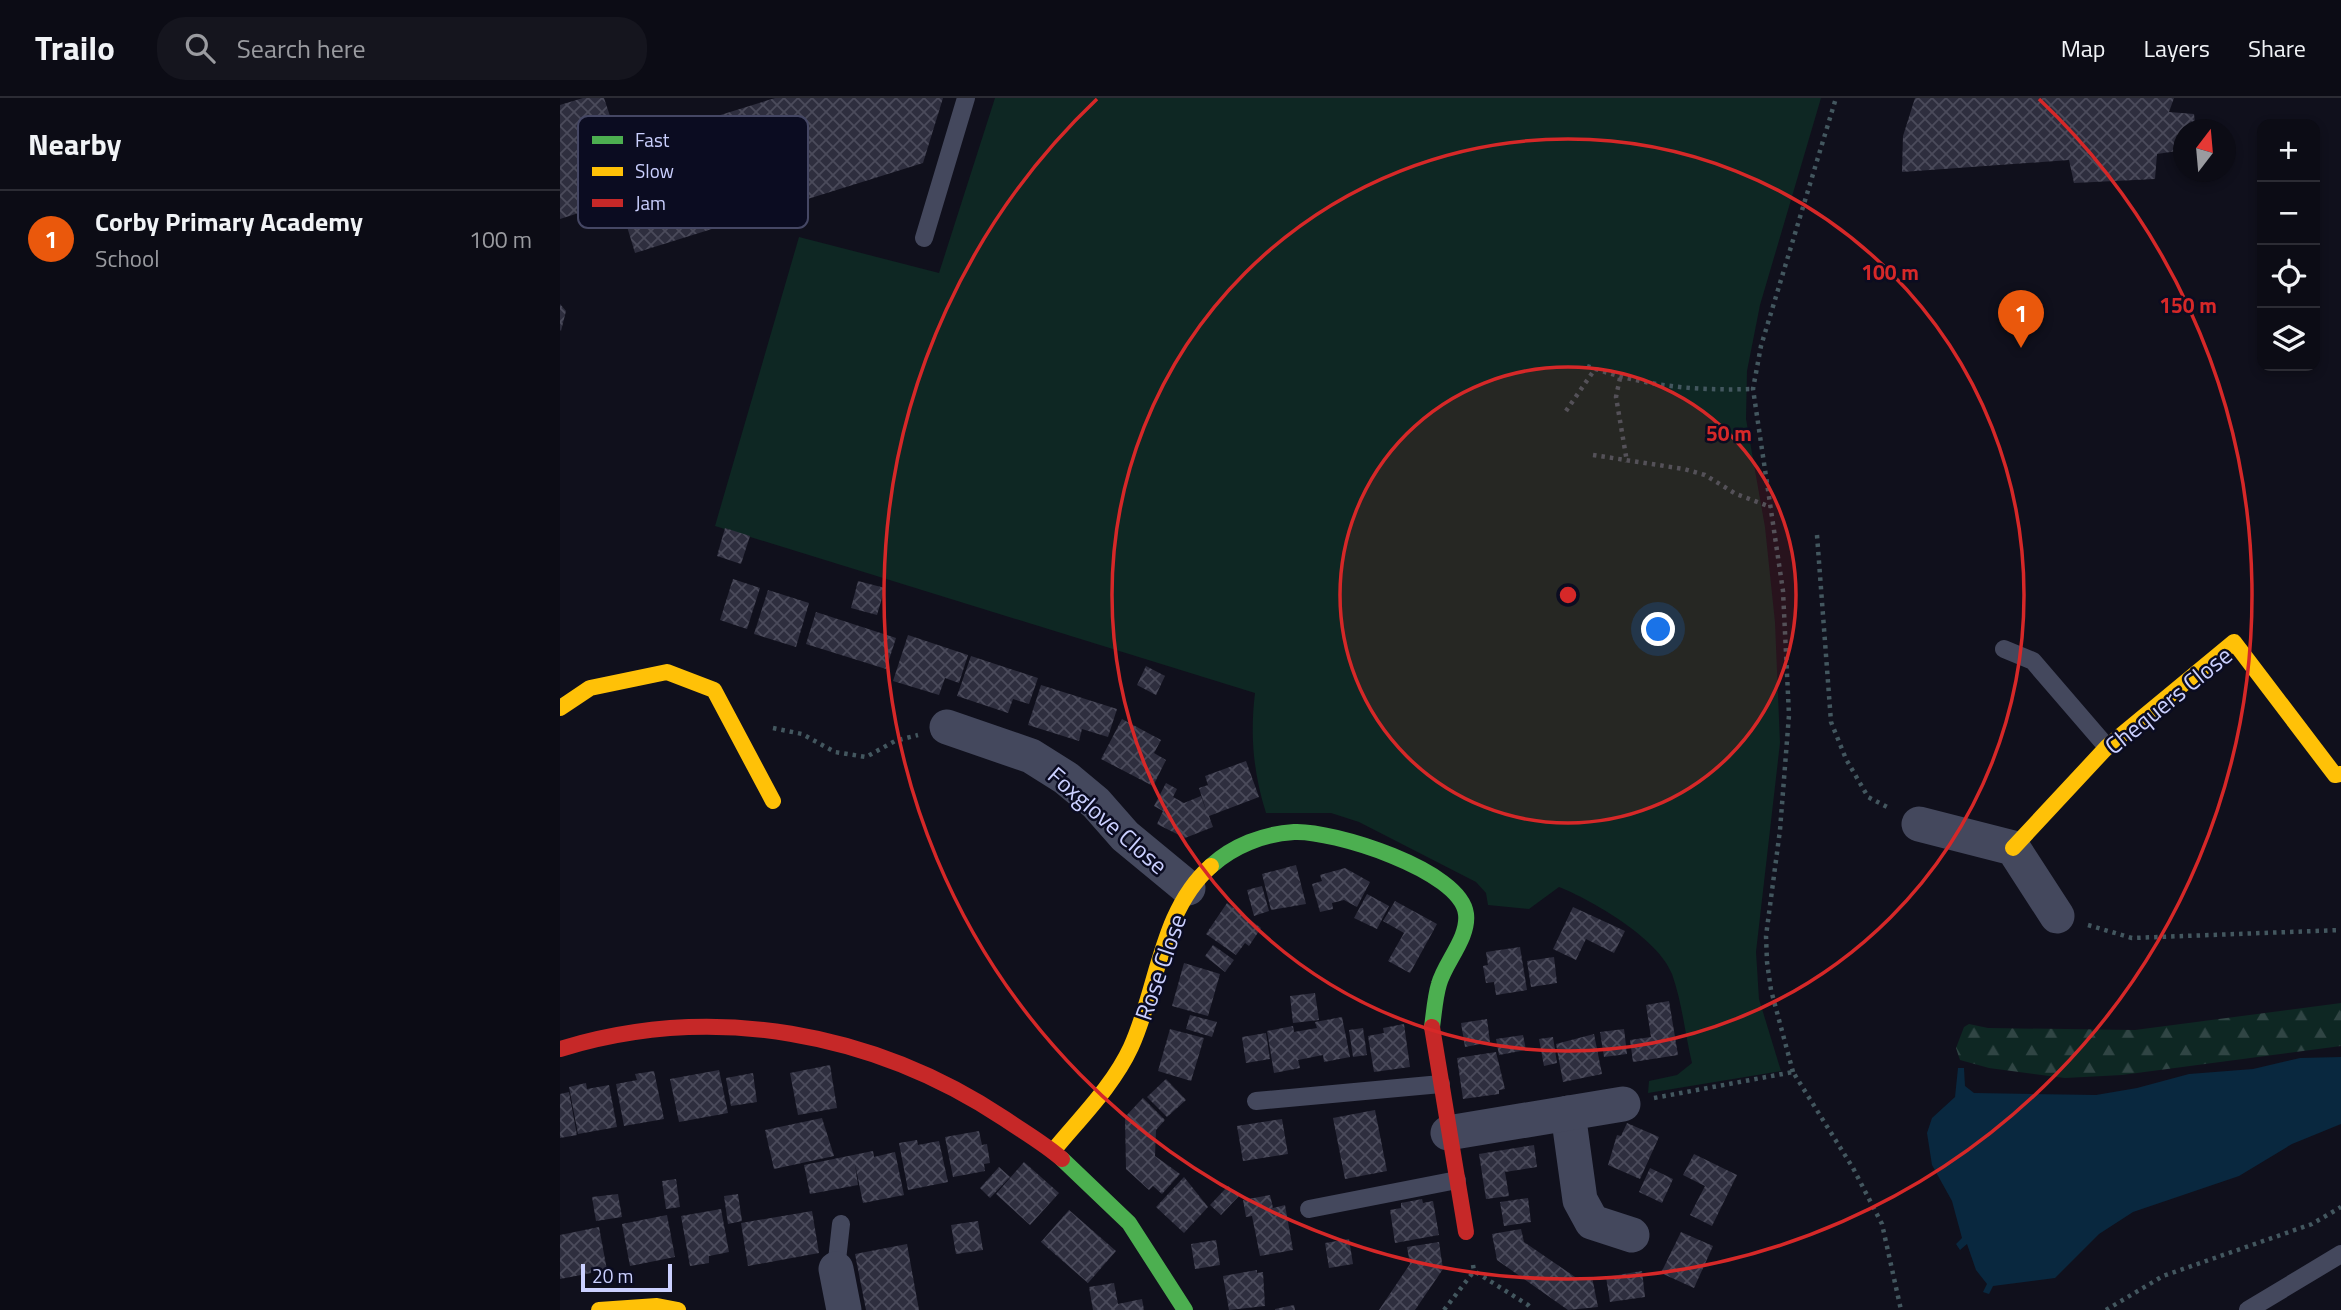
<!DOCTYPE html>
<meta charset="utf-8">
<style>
body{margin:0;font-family:"Titillium Web",sans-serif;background:#15151e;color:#f1f3f6}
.controls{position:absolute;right:21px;top:21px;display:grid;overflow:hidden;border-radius:14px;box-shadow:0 4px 10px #0003}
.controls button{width:63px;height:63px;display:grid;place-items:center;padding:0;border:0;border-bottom:2px solid #2c2c34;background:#0c0c15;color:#f1f3f6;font:35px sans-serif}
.compass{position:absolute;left:1613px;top:21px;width:63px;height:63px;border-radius:50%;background:#0c0c15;box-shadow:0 4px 10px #0003;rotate:16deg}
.scale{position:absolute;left:21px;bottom:18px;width:91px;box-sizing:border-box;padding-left:7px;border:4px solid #cbd0ff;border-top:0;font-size:19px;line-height:24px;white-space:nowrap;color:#cbd0ff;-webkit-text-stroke:5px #0b0c21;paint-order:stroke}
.you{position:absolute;left:1099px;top:532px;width:24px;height:24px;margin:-18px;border:5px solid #fff;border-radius:50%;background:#1a73e8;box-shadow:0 0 0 10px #1a73e833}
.badge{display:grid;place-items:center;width:46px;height:46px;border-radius:50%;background:#ea580c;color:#fff;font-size:23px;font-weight:700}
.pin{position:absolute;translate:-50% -58px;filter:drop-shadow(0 2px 4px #0008)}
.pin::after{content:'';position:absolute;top:37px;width:24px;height:21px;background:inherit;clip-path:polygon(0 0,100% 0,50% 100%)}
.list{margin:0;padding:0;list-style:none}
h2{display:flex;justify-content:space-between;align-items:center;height:91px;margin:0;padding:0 28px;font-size:30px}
h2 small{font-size:23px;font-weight:400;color:#9a9ba0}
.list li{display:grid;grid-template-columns:46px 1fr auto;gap:21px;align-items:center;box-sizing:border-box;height:98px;padding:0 28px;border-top:2px solid #2c2c34}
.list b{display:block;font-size:26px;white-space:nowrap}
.list p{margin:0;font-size:23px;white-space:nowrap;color:#9a9ba0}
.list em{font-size:23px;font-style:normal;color:#9a9ba0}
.icon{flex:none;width:38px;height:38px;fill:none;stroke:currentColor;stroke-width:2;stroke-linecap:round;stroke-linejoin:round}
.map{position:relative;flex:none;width:1781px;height:1212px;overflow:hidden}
header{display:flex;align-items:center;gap:42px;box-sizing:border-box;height:98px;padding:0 35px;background:#0c0c15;border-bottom:2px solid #2c2c34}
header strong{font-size:33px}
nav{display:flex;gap:38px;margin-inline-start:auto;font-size:24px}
.search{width:490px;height:63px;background:#15151e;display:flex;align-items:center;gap:18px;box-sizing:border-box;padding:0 24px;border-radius:28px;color:#9a9ba0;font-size:26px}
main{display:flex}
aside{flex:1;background:#0c0c15}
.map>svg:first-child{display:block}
</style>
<header>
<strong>Trailo</strong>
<div class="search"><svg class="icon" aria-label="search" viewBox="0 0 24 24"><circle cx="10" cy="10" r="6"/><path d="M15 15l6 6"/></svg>Search here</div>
<nav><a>Map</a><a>Layers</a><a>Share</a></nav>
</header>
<main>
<aside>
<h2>Nearby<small></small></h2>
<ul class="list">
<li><span class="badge">1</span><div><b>Corby Primary Academy</b><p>School</p></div><em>100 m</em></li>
</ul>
</aside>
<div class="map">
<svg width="1781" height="1212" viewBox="0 0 1781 1212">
<defs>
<pattern id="forest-firs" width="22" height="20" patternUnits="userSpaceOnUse" patternTransform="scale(1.75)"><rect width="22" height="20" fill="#0e2723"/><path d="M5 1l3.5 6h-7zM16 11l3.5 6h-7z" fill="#304544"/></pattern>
<pattern id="building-cross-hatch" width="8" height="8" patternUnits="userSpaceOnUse" patternTransform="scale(1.75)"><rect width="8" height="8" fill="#2e2e3e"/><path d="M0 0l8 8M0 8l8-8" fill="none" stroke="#4b4b5b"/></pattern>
</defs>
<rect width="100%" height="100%" fill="#10101c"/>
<path fill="#0e2723" d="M435,0H1261L1200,207L1187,273L1186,321L1205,429L1215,524L1220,645L1196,854L1199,901L1221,973L1088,995L1089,983L1117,977L1132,965C1125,936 1122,904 1112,876C1099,841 1032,802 999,789L969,811L928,807L926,795L916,784L799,724L771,715H706C693,674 690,636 695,595L155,428L239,139L379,175Z"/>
<polygon fill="url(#forest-firs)" points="1781,905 1781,948 1562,977 1505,980 1429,970 1400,962 1396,950 1404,929 1409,926 1428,930 1575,932"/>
<polygon fill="#09283f" points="1781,959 1781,1026 1732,1046 1679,1078 1573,1114 1539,1136 1495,1180 1433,1188 1429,1196 1423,1194 1427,1186 1416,1172 1407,1146 1400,1152 1396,1146 1402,1140 1392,1103 1372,1067 1367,1035 1372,1020 1395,999 1398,970 1404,970 1405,988 1414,995 1536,997 1577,990 1629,976 1693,971 1740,960"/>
<g fill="url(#building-cross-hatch)">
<polygon points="23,0 44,0 60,48 215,0 383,0 363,65 75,155 59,102 0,121 0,7"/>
<polygon points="1355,0 1614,0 1609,14 1634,16 1636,32 1624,32 1624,52 1597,56 1595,81 1514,85 1509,62 1342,74 1343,38"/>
<polygon points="0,206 6,213 1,233 0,232"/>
<polygon points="165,430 190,438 181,466 157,458"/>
<polygon points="173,481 200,490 187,531 160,522"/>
<polygon points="298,483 325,490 317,517 291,510"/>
<polygon points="208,492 249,505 236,549 194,536"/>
<polygon points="256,514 336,540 326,571 246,546"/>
<polygon points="348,537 408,557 399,585 385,580 379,597 333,583"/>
<polygon points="411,558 478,580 469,606 453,601 448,615 397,598"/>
<polygon points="586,568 605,578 596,597 577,587"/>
<polygon points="481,587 557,611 548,639 522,631 519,643 468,627"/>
<polygon points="562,621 601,642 594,655 606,662 593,688 541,661"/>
<polygon points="686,663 699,699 649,718 653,729 625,740 597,726 603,713 594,708 606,685 617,691 613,699 624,705 641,698 647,715 639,690 648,687 645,678"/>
<polygon points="736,767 746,806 711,812 702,776"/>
<polygon points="785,770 810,784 797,809 784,802 772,805 773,811 760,814 752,786 762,783 760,777"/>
<polygon points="702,788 709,813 694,818 687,792"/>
<polygon points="807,796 829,808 817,831 794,820"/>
<polygon points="835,803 877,826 850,875 828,863 844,835 823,823"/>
<polygon points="667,805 701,830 689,848 685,845 676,857 646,836"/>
<polygon points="1013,809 1065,833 1054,855 1026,841 1016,862 993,851"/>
<polygon points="653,847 674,862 665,874 645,858"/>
<polygon points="960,849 967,892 936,897 934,884 926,885 923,868 928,867 926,854"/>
<polygon points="994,859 997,885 971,889 967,863"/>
<polygon points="624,865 660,876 648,918 612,908"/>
<polygon points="755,895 759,922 733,925 730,898"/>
<polygon points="1109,903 1118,957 1073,964 1070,942 1091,939 1086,907"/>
<polygon points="630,917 657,924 652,939 626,931"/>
<polygon points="782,919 790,959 764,964 763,957 738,962 740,970 714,975 707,933 733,928 734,934 757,930 755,924"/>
<polygon points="927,921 930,944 905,949 901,925"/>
<polygon points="844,926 850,969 814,974 808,938 824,935 823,930"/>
<polygon points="803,930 807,957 793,959 789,932"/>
<polygon points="610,931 644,940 631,983 598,973"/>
<polygon points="1064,931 1067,956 1044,959 1040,934"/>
<polygon points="706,935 710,961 686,965 682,939"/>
<polygon points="1034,936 1042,976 1003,984 996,946"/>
<polygon points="963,937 966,952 939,957 936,941"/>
<polygon points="993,939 997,965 984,968 979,941"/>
<polygon points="936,954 945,991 939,992 939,996 903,1001 897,960"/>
<polygon points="270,967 277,1010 238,1017 230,975"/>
<polygon points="159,972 168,1015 119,1024 110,981"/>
<polygon points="94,973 104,1021 64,1028 56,986 77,982 75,976"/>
<polygon points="193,975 197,1004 171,1008 166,980"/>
<polygon points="606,981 626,1002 607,1019 587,999"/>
<polygon points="26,985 27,991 49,987 57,1029 18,1036 9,989"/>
<polygon points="9,994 17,1037 0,1040 0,996"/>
<polygon points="583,1000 605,1022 596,1032 595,1058 620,1076 602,1096 593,1088 589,1092 566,1071 565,1019"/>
<polygon points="815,1012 827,1073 785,1081 773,1020"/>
<polygon points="262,1020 274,1058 214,1071 205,1032"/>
<polygon points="722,1021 728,1056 683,1063 677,1028"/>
<polygon points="1067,1025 1099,1039 1080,1081 1048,1067 1057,1037 1061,1038"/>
<polygon points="419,1033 422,1047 427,1046 430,1065 424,1066 425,1073 393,1079 385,1039"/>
<polygon points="357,1042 358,1047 379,1043 388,1084 348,1092 339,1045"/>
<polygon points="974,1047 977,1069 945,1074 949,1098 926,1101 919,1056"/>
<polygon points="313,1053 314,1059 335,1054 344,1097 303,1105 295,1066 298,1087 250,1096 244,1067"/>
<polygon points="1134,1056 1177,1077 1152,1128 1130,1117 1145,1088 1123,1077"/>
<polygon points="464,1064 499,1095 470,1127 436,1096"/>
<polygon points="439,1069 450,1079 430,1100 420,1090"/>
<polygon points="1090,1070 1113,1081 1102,1105 1079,1094"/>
<polygon points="624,1079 648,1109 624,1135 596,1109"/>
<polygon points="116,1081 120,1109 106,1111 102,1083"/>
<polygon points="668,1088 679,1098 661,1117 650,1107"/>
<polygon points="58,1096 62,1119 36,1123 32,1099"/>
<polygon points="178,1096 182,1123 168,1126 164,1098"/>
<polygon points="710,1097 713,1110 725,1107 733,1152 700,1158 692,1118 686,1119 683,1102"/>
<polygon points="968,1100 971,1124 944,1128 940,1104"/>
<polygon points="862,1101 863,1105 873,1103 879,1137 835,1145 830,1112 841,1110 841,1105"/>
<polygon points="161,1111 169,1154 149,1158 149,1165 130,1168 121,1118"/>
<polygon points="509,1112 556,1153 528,1185 481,1144"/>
<polygon points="252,1113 259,1155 188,1168 181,1125"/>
<polygon points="107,1117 115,1159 70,1168 62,1126"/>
<polygon points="418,1123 423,1152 396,1156 391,1127"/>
<polygon points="39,1129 47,1172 0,1181 0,1137"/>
<polygon points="961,1131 964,1144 1018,1181 1032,1179 1038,1209 1008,1212 937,1162 932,1136"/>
<polygon points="1121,1134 1153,1148 1134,1190 1101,1175"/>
<polygon points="789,1141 793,1166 769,1170 765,1145"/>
<polygon points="656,1142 660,1167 635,1171 631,1146"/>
<polygon points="879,1144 883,1171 855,1212 819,1212 850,1166 847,1149"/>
<polygon points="347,1146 359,1212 306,1212 295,1156"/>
<polygon points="697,1172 697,1175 703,1174 705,1208 669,1212 663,1178"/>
<polygon points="1082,1173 1085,1199 1050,1204 1046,1179"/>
<polygon points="554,1185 558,1206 582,1201 584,1212 533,1212 529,1189"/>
<polygon points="734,1207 735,1212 715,1212 715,1211"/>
</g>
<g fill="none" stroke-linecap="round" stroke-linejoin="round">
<g stroke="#43575f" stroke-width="4.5" stroke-dasharray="3.5 5" stroke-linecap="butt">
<path d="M1027,268C1082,288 1135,293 1193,291"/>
<polyline points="1060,280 1056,299 1067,364"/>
<polyline points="1006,313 1035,271"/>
<polyline points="1033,357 1124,371 1145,377 1176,396 1211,409"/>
<polyline points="1257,437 1271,624 1286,661 1308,699 1331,711"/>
<polyline points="213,630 242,636 275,654 306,659 335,643 358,637"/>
<polyline points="1528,827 1572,840 1781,832"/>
<polyline points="1233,974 1211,892 1207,864 1206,838 1220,732 1229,617 1223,493 1193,291 1201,248 1276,0"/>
<polyline points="1094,1000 1233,974 1293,1070 1322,1126 1341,1212"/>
<polyline points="913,1167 914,1173 968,1207 972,1212"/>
<polyline points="884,1212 914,1173"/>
<polyline points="1546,1212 1603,1178 1752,1126 1781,1109"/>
</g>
<g stroke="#44485d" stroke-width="18">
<polyline points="364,140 406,0"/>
<polyline points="1444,551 1473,563 1547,649"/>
<polyline points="696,1003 881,986"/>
<polyline points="749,1111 897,1082"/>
<polyline points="276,1171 281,1126"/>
<polyline points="1688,1212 1781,1156"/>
</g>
<g stroke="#44485d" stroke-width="35">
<polyline points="387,629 471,658 506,680 536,705 565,738 628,790"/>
<polyline points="1359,726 1453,750 1497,818"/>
<polyline points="1008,1015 1020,1102 1032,1124 1072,1137"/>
<polyline points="888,1035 1063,1006"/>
<polyline points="276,1171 284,1212"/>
</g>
<g stroke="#4caf50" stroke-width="16">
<path d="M651,768C673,748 703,736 734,734C772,732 901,772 906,816C909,840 885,864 879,886C875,899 874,915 872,929"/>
<polyline points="502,1061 569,1125 625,1212"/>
</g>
<g stroke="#ffc107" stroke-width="16">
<polyline points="0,610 30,590 107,574 154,592 213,703"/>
<polyline points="1453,750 1547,649 1674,544 1775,677 1781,676"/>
<path d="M493,1053C520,1020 553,988 571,949C598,890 600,813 651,768"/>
<polyline points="39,1212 97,1208 118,1212"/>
</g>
<g stroke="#c62828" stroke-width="16">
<polyline points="872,929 906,1134"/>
<path d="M0,951C153,904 314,934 445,1021C464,1034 485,1046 502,1061"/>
</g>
</g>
<circle cx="1008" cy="497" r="228" fill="#d62828" fill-opacity=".12"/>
<g fill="none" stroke="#d62828" stroke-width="3.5">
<circle cx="1008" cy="497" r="228"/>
<circle cx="1008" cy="497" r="456"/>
<path d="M1479 1A684 684 0 1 1 537 1"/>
</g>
<g text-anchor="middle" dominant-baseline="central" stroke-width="5" stroke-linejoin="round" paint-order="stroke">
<g font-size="24" fill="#cbd0ff" stroke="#0b0c21">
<text transform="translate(1608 602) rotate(-39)">Chequers Close</text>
<text transform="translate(548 722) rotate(41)">Foxglove Close</text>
<text transform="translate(600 869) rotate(-71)">Rose Close</text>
</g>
</g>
<rect x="18" y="18" width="230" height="112" rx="10" fill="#0b0c21" stroke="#454764" stroke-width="2"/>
<rect x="32" y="38" width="31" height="8" fill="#4caf50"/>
<rect x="32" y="69" width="31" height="9" fill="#ffc107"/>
<rect x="32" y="101" width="31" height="8" fill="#c62828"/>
<g font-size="19" fill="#cbd0ff">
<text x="75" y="49">Fast</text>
<text x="75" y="80">Slow</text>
<text x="75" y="112">Jam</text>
</g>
<circle cx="1008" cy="497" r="10" fill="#d62828" stroke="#0b0c21" stroke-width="3.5"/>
<g font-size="21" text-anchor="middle" font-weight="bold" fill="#d62828" stroke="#0b0c21" stroke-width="5" stroke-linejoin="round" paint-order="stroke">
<text x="1330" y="182">100 m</text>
<text x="1628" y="215">150 m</text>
<text x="1169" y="343">50 m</text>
</g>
</svg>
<div class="controls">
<button>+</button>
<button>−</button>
<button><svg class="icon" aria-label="locate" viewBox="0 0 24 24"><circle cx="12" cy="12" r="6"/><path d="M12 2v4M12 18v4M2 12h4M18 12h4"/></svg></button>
<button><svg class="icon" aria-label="layers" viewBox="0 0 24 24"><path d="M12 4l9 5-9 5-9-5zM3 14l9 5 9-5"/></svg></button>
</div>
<svg class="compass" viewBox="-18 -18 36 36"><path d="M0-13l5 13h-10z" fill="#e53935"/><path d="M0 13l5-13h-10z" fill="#9a9ba0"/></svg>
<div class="scale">20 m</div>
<div class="you"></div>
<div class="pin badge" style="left:1461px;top:250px">1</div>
</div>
</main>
